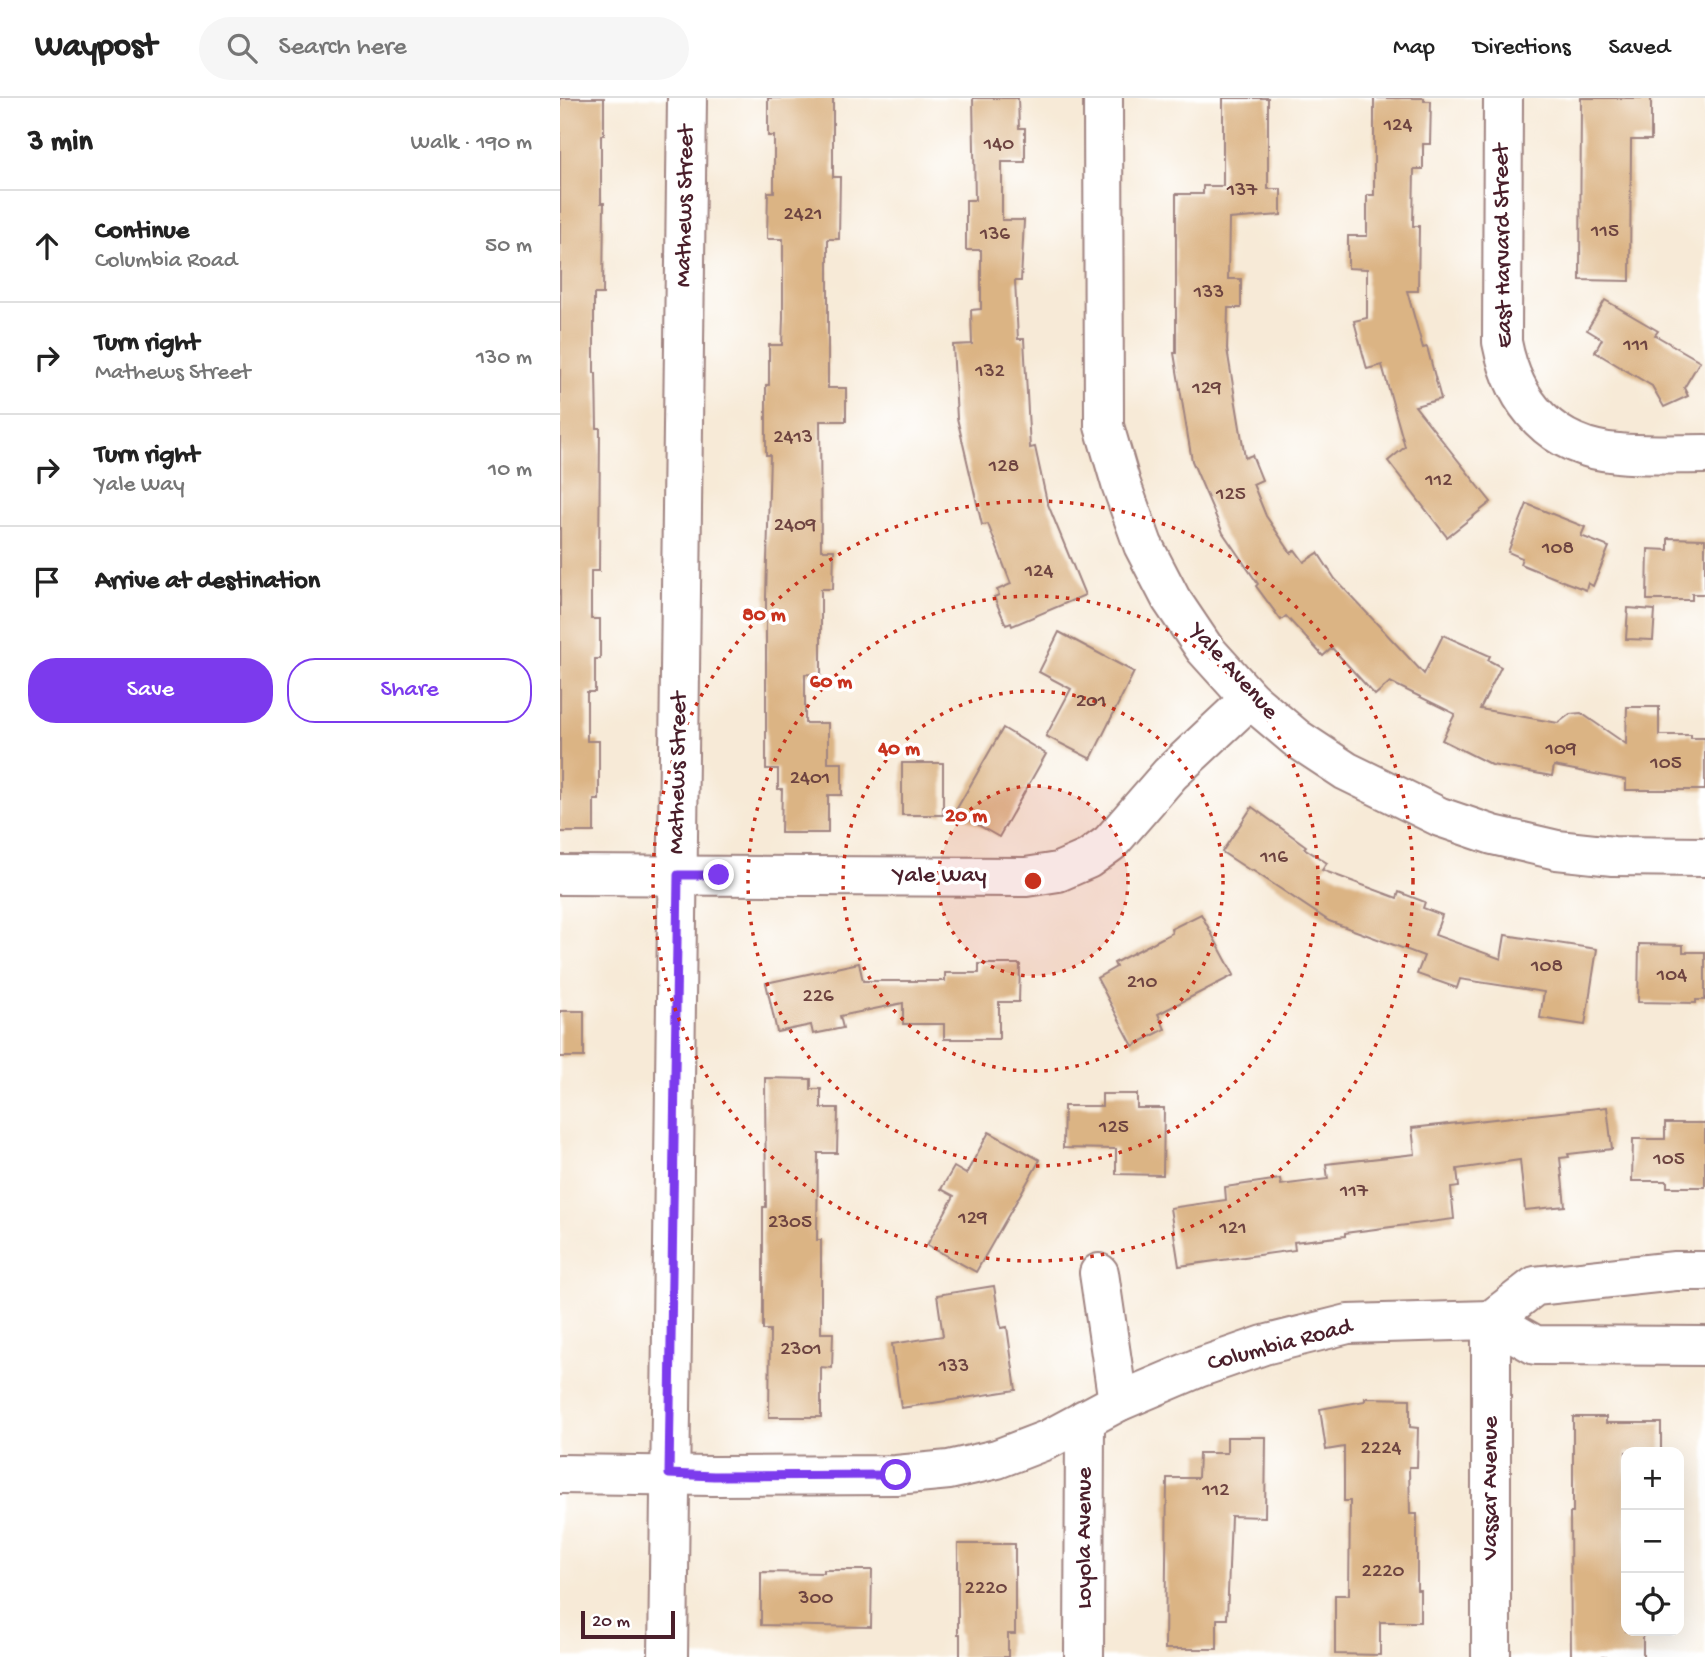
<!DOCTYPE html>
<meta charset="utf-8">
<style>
body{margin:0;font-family:"Gochi Hand",sans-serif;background:#f6f6f6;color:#222}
.controls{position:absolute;right:21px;bottom:21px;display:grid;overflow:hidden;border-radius:14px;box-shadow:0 7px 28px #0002}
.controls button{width:63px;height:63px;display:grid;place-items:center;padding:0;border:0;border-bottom:2px solid #e0e0e0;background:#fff;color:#222;font:35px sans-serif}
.scale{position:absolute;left:21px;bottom:18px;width:94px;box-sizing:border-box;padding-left:7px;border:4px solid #4a1f2b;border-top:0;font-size:19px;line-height:24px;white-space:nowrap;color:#4a1f2b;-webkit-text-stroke:5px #fff;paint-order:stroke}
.stop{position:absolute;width:21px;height:21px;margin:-16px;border:5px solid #7c3aed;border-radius:50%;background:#fff}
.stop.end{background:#7c3aed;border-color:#fff;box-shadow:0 2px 7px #0008}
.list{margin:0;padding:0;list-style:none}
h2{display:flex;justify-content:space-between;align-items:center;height:91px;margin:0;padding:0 28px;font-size:30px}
h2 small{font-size:23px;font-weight:400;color:#767676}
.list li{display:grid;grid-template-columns:46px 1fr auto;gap:21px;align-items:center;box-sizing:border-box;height:112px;padding:0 28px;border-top:2px solid #e0e0e0}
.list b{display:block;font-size:26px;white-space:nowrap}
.list p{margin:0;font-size:23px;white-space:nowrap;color:#767676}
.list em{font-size:23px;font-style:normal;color:#767676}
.actions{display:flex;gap:14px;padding:21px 28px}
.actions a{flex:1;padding:16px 0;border:2px solid #7c3aed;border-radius:28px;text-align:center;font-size:24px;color:#7c3aed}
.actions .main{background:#7c3aed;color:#fff}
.icon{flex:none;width:38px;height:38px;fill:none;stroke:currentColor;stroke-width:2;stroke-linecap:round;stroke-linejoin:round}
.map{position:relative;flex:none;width:1145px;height:1559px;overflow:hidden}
header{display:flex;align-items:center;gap:42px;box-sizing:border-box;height:98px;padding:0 35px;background:#fff;border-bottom:2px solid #e0e0e0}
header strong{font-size:33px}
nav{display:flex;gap:38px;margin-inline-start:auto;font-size:24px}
.search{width:490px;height:63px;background:#f6f6f6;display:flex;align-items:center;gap:18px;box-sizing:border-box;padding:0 24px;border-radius:38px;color:#767676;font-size:26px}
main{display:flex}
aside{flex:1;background:#fff}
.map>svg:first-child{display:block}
</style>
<header>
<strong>Waypost</strong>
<div class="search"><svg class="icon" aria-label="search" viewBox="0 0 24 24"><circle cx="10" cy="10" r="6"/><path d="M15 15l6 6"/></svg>Search here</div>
<nav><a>Map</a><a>Directions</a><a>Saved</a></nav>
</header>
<main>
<aside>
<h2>3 min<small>Walk · 190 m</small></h2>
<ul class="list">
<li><svg class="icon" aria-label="ahead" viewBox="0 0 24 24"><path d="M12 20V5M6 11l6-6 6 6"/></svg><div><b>Continue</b><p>Columbia Road</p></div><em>50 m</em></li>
<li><svg class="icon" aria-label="right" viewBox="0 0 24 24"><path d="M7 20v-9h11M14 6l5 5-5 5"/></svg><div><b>Turn right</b><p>Mathews Street</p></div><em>130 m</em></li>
<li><svg class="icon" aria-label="right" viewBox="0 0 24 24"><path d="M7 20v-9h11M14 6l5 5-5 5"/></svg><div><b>Turn right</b><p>Yale Way</p></div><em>10 m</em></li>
<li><svg class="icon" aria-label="arrive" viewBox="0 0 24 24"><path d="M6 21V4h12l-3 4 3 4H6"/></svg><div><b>Arrive at destination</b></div></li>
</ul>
<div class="actions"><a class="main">Save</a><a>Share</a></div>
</aside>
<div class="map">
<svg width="1145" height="1559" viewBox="0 0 1145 1559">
<rect width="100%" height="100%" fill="#fff"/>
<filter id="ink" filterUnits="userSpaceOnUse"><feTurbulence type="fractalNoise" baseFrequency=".0143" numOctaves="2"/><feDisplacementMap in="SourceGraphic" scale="14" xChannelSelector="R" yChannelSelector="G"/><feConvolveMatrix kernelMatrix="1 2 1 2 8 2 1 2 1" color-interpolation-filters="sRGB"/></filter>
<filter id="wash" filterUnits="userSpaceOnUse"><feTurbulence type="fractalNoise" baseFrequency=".00686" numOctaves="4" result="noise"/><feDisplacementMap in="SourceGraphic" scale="28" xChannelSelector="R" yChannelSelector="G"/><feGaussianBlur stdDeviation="1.57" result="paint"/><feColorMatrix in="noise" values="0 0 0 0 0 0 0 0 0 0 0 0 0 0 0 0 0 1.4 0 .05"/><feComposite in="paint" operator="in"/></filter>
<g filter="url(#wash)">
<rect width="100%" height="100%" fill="#f7ead7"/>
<g id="blocks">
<g fill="#dbb484">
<polygon points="0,0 44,0 44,37 41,37 41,105 44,105 43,196 34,196 34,275 36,275 37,330 40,330 39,473 31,473 31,521 40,521 40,561 35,561 35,594 27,594 27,643 39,643 39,702 34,702 34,734 0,734"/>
<polygon points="208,0 273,0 273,79 280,79 279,141 268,141 268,290 286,290 286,323 260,323 261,452 274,452 273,491 261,491 261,577 245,576 245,625 268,625 268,665 282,665 282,697 268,697 268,735 221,735 222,691 218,691 218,671 206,671 206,499 210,357 206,357 206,287 209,287 209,247 222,247 223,220 223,141 207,141 208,94 214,94 214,38 208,38"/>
<polygon points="413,0 458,0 459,30 465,30 465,64 442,64 442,122 464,122 461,183 455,183 458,241 464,241 470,350 475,349 487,404 525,497 452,528 451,525 446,527 434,499 439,497 437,492 451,486 428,426 422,427 397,320 393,247 412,246 411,212 421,211 421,152 406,152 406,102 415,102"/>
<polygon points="663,0 708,0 708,91 721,91 721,117 669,121 668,181 681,181 681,210 668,210 667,251 685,360 692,357 702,382 693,386 706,418 731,455 735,452 744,464 758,455 775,481 864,576 883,537 930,558 928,562 941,569 920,611 998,625 1010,616 1021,615 1066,646 1067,609 1099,609 1099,637 1131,637 1131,640 1145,640 1145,692 1066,692 1066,682 994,668 992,678 932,667 882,642 895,616 830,584 815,597 772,550 763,558 726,518 721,522 696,488 698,486 663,435 632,363 614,255 616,255 616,96 643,96 643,88 663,88"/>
<polygon points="814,0 864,0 864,3 871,3 870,46 863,46 863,71 854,71 853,128 859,128 858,193 847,193 863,250 867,249 881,301 855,308 931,404 887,439 828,363 845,349 822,267 807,271 794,223 807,220 807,171 788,170 788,138 807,138 807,97 814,97"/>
<polygon points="1021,0 1091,0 1091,42 1071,42 1070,183 1020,182"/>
<polygon points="1045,202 1098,233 1095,237 1140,263 1124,290 1128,298 1104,309 1092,288 1035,254 1042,241 1027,232"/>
<polygon points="967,406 1025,429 1021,438 1049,449 1033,488 1028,485 1026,492 1005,484 960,466 962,460 948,454"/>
<polygon points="1108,440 1145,441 1145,496 1132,496 1132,502 1087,502 1088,451 1108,452"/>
<polygon points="1068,510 1095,512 1093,542 1066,541"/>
<polygon points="499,534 574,574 531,661 486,638 511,591 479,574"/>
<polygon points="443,630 486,656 439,739 395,714"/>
<rect x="342" y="665" width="41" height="52"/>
<polygon points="692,709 746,748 744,750 767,765 762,772 837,800 839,794 865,804 863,810 882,817 875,837 941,861 945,837 1037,851 1025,927 980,920 984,894 900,881 897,890 857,876 864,858 769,823 692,772 691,773 662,754"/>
<polygon points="641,816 674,877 598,916 605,931 573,948 537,880 556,869 554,865 612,835 611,831"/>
<polygon points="1079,846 1123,847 1123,854 1145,854 1145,902 1136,902 1136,905 1078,904"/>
<polygon points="299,865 303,883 385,883 385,875 419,875 419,866 460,866 459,904 439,904 439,941 384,941 384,926 343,926 343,905 280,918 283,930 253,936 251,927 217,934 206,885"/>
<rect x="0" y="913" width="24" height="46"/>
<polygon points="205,980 251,981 251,991 261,991 261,1010 278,1010 277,1055 258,1055 257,1142 261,1142 261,1235 273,1235 272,1270 261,1269 261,1319 209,1319 210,1232 203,1232 203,1109 206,1109"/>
<polygon points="542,996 577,996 577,1010 604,1010 603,1077 556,1076 556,1051 503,1050 504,1008 542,1008"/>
<polygon points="1047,1009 1052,1051 1008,1056 1009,1059 1000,1060 1005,1108 965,1112 960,1062 897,1071 899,1089 891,1090 894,1121 785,1135 785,1138 734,1144 735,1152 619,1168 610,1110 666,1102 665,1089 720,1081 721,1087 768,1081 766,1066 855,1056 852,1030"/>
<polygon points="1105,1025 1145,1025 1145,1089 1107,1089 1107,1083 1072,1083 1073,1041 1105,1041"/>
<polygon points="429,1034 480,1062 416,1174 367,1147 394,1098 381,1091 394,1069 406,1076"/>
<polygon points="434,1188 441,1230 447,1229 456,1292 341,1310 332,1246 383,1238 377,1197"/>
<polygon points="805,1300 850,1301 850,1329 858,1330 857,1369 849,1369 850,1416 857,1416 857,1492 860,1492 860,1524 820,1524 820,1557 775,1556 775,1497 789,1497 790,1403 784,1403 784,1349 766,1352 760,1311 805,1303"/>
<polygon points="1013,1319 1046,1319 1046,1325 1101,1325 1101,1354 1066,1354 1066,1533 1083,1533 1083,1559 1011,1559 1010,1415 1013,1415"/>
<polygon points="667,1339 706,1339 705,1419 671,1418 667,1521 657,1521 657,1551 605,1551 607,1380 638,1380 639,1355 667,1355"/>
<polygon points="398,1446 455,1446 455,1536 448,1536 448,1559 400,1559 400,1536 398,1536"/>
<polygon points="264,1472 312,1472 311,1529 201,1527 201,1474 264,1475"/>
</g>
</g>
</g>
<g filter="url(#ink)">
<use href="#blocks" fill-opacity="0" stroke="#a08481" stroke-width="2"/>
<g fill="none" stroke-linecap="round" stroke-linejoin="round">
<defs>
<g id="minor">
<polyline points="543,0 544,328 561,386 583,447 611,501 644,550 690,601 736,640 786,673 880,719 933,737 997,752 1053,758 1145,759"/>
<path d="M943,0L942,244C954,306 992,350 1058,355C1086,358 1116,356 1145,356"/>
<polyline points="0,777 466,779 498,774 528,761 550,745 610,676 690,601"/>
<polyline points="539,1175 558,1304"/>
<polyline points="931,1222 975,1188 1115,1173 1145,1173"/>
<polyline points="0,1376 154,1378 336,1377 389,1372 437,1361 489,1341 558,1304 638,1270 704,1247 788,1226 931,1222 975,1247 1145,1248"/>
<polyline points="108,1559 127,0"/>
<polyline points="524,1559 525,1321"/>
<polyline points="931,1559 931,1222"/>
</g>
</defs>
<use href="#minor" stroke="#a08481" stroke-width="42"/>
<use href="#minor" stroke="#fff" stroke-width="38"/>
</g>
</g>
<g fill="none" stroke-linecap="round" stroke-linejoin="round" filter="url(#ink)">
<polyline stroke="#7c3aed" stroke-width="9" points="159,777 118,777 109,1376 154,1378 336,1377"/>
</g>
<circle cx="473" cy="783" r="95" fill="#c8321e" fill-opacity=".12"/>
<g fill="none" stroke="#c8321e" stroke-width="3.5" stroke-dasharray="3.5 7">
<circle cx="473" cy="783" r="95"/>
<circle cx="473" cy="783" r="190"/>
<circle cx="473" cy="783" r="285"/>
<circle cx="473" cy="783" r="380"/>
</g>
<g text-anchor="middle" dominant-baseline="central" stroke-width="7" stroke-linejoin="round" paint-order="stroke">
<g font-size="21" fill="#6e4441">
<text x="838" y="28">124</text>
<text x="439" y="47">140</text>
<text x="682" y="93">137</text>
<text x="243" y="117">2421</text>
<text x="1045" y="134">115</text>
<text x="435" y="137">136</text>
<text x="649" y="195">133</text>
<text x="1076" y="248">111</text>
<text x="430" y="274">132</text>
<text x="647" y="291">129</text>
<text x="233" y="340">2413</text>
<text x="444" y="369">128</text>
<text x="879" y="383">112</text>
<text x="671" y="397">125</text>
<text x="235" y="428">2409</text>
<text x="998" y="451">108</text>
<text x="479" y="474">124</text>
<text x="531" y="604">201</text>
<text x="1001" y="652">109</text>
<text x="1106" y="666">105</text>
<text x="250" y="681">2401</text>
<text x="714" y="760">116</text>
<text x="987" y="869">108</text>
<text x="1112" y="878">104</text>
<text x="582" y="885">210</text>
<text x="258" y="899">226</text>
<text x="554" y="1030">125</text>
<text x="1109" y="1062">105</text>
<text x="794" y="1094">117</text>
<text x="413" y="1121">129</text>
<text x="230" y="1125">2305</text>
<text x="673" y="1131">121</text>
<text x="241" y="1252">2301</text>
<text x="394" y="1269">133</text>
<text x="821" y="1351">2224</text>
<text x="656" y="1393">112</text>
<text x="823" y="1474">2220</text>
<text x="426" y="1491">2220</text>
<text x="256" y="1501">300</text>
</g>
<g font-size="24" fill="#4a1f2b" stroke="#fff">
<text transform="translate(126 108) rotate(-89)">Mathews Street</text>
<text transform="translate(944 148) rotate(-91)">East Harvard Street</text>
<text transform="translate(673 574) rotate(48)">Yale Avenue</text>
<text transform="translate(119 675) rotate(-89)">Mathews Street</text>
<text x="380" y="778">Yale Way</text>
<text transform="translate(720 1248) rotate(-15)">Columbia Road</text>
<text transform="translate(931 1390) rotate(-90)">Vassar Avenue</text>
<text transform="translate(525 1440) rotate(-90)">Loyola Avenue</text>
</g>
</g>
<circle cx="473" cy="783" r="10" fill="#c8321e" stroke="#fff" stroke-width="3.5"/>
<g font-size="21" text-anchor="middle" font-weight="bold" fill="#c8321e" stroke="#fff" stroke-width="7" stroke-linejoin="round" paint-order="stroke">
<text x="204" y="522">80 m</text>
<text x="271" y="589">60 m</text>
<text x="339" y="656">40 m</text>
<text x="406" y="723">20 m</text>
</g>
</svg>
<div class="controls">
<button>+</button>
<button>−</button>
<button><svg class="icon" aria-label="locate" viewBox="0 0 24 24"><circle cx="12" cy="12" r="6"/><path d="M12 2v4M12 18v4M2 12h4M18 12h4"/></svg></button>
</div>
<div class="scale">20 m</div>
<div class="stop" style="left:336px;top:1377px"></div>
<div class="stop end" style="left:159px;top:777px"></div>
</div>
</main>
